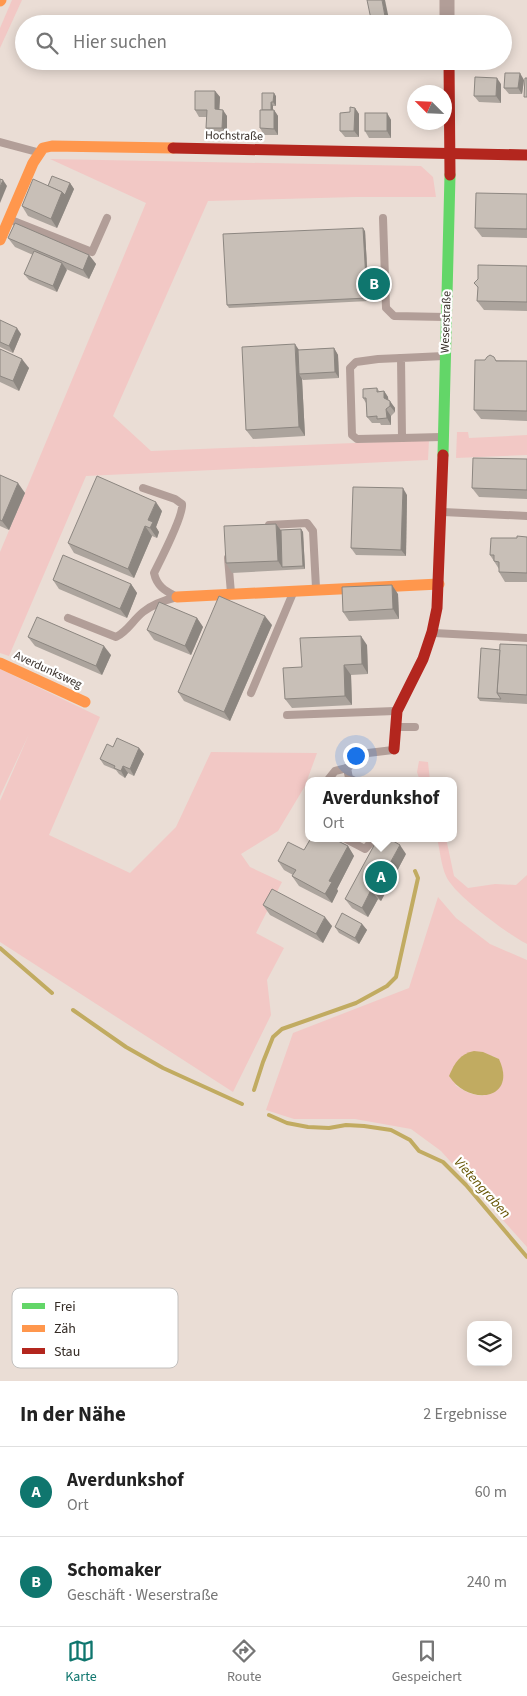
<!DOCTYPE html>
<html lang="de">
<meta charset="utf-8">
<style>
body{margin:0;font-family:"Source Sans 3",sans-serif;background:#f2f2f2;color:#222}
.controls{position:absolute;right:15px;bottom:15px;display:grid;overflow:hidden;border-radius:10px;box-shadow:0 2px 12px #0003}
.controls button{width:45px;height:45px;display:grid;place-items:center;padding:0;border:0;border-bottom:1px solid #e0e0e0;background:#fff;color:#222;font:25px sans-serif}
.compass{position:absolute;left:407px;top:85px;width:45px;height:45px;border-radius:50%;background:#fff;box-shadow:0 2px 12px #0003;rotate:294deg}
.you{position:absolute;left:355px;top:755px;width:18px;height:18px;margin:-12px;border:4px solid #fff;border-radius:50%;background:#1a73e8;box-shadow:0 0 0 8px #1a73e833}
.badge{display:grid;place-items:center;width:32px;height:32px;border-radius:50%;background:#0f766e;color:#fff;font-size:16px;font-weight:700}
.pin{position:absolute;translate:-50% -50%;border:2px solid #fff;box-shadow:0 1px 5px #0006}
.popup{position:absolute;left:305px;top:777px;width:152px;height:65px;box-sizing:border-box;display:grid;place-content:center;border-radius:10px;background:#fff;filter:drop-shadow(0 1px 4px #0005);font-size:16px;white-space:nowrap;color:#767676}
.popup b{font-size:19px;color:#222}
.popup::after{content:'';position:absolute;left:50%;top:100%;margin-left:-10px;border:10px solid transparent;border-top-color:#fff}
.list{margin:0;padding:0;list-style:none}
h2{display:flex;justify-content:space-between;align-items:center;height:65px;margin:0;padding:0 20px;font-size:21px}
h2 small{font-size:16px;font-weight:400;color:#767676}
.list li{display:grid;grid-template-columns:32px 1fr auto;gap:15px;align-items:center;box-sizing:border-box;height:90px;padding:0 20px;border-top:1px solid #e0e0e0}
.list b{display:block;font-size:19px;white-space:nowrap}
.list p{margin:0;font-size:16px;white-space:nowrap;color:#767676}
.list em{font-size:16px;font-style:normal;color:#767676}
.icon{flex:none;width:28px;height:28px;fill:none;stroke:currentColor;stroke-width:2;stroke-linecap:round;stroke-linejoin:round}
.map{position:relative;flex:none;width:527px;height:1381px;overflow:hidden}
.search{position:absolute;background:#fff;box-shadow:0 2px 12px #0003;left:15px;right:15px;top:15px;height:55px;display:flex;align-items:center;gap:12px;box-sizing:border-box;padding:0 18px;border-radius:28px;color:#767676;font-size:19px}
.sheet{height:245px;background:#fff}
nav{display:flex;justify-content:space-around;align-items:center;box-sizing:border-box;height:70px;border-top:1px solid #e0e0e0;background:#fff;font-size:14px;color:#767676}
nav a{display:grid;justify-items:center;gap:2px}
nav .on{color:#0f766e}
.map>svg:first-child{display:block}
</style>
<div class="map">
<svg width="527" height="1381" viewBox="0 0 527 1381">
<rect width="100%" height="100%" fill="#eaddd5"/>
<g fill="#f2c8c5" fill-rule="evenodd">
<polygon points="12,0 22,0 0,48 0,28"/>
<polygon points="50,159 421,166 433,177 436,197 356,197 208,201 113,416 151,451 429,440 428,460 86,476 9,656 0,653 0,552 146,203"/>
<polygon points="457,432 468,432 469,438 527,435 527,455 456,458"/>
<polygon points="0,669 100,717 49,835 130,873 176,827 211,752 317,753 305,786 278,831 241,854 250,867 282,882 256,933 284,948 267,980 271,1015 233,1092 0,942 0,801 29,734 0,796"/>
<polygon points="419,761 428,762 430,781 420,781 417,772"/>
<path d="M437,838H446L454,876L468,888L495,884L516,885L527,875V944C509,935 453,894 446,876C441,865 440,850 437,838Z"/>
<path d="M438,897L456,918L490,944L527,960V1247L441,1151L411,1129L355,1119H294L266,1110L293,1033L409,988ZM492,1056L499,1059L503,1081C489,1102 473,1097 455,1085Z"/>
</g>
<path fill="#c1ab61" d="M474,1051L483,1052L499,1059C518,1100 469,1107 449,1076C455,1062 460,1054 474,1051Z"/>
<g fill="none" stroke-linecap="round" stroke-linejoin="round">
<g stroke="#c1ab61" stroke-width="4">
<polyline points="0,948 52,993"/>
<polyline points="73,1010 126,1047 163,1068 242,1104"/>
<polyline points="254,1090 263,1062 273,1037 282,1029 356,1003 387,986 396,977 418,878 415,871"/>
<polyline points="269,1115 287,1123 308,1127 329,1128 346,1125 364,1126 391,1130 410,1140 419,1151 443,1162 466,1185 527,1257"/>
</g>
<g stroke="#b29e98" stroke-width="8">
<polyline points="0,142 37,152"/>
<polyline points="383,218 386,308 394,316 445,317"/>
<polyline points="11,220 92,252 107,218"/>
<polyline points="401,358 378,359 356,362 350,368 352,435 357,439 402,438"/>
<polyline points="441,437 402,438 401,358 444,356"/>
<polyline points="443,512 527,516"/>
<polyline points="269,525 307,523 313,531 316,588"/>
<polyline points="228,558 231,593"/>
<path d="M68,618L116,637C128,631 133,620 143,612C153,604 165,600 177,597C166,591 157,587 154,573C160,561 184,515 182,504L175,499L143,488"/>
<polyline points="434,633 527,638"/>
<polyline points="251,693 293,593"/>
<polyline points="287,715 395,711"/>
<polyline points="398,727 415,727"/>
<polyline points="347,768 349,778 355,781"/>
<polyline points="327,781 335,771 347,768 368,753 393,750"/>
<polyline points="344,838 365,849 375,838"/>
</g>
<polyline stroke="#b29e98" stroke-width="15" points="447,0 447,24"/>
<polyline stroke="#63d668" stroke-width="11" points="443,455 450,175"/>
<g stroke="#ff974d" stroke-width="11">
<polyline points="0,1 1,0"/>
<polyline points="0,240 33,163 43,148 52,146 173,148"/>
<polyline points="177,597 439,584"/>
<polyline points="0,663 85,702"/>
</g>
<g stroke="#b3261e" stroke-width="11">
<polyline points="449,61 450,175"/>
<polyline points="173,148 527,155"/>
<polyline points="394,749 397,711 423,659 432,632 437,608 443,455"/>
</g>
</g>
<g fill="#aca49d">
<polygon points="524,80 522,94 509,94 504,88"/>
<polygon points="501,84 501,103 479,102 474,96"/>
<polygon points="215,91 220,97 219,110 227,116 227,135 211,134 206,128 207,117 199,117 195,110"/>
<polygon points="276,96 276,106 273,106 273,110 274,110 278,116 278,135 264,135 260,128 262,110"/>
<polygon points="355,108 359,114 359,137 345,137 340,131 350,112"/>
<polygon points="387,113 391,120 391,138 369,138 365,131"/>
<polygon points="70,183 74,189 57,228 28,216 22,206 48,186"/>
<polygon points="527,194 527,238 482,237 475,228"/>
<polygon points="365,231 369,301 229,308 227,305"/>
<polygon points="8,238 89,255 96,264 89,279 66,269 57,292 29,280 24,274 33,255 15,247"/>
<polygon points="527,266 527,311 484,310 477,301 478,288 474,283"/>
<polygon points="0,320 21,334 13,353 0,347"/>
<polygon points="334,348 338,355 339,378 303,380 302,379 305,436 253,439 246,430 299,350"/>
<polygon points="0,349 29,368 19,391 0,382"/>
<polygon points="485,360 527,361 527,421 481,419 474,410"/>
<polygon points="377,388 379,391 384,391 388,397 388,400 395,408 395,412 391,416 391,425 381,425 380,423 372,423 367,417 366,403 363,398"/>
<polygon points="527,459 527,499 479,497 472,488"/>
<polygon points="0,475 25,493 9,530 0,526"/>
<polygon points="407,495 406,556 356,555 351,548"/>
<polygon points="162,511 156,527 159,532 157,538 152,536 134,578 74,553 68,543"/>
<polygon points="276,524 281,530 301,529 303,532 305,569 232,573 226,563"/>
<polygon points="527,537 527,582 505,582 499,572 499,569 490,555 517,538"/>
<polygon points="53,580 131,584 137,593 127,618 59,589"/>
<polygon points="398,594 399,619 349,621 343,612"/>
<polygon points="197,618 203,627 191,655 154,640 147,630"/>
<polygon points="272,625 230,721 184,701 178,692"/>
<polygon points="28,637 111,655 102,675 35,646"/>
<polygon points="367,645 368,674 351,675 352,705 292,708 285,699 302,667"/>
<polygon points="527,645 527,704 480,701 478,698 500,650"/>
<polygon points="113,747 139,748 144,754 134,776 128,773 125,778 119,774 116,770 104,765 100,759"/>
<polygon points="348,846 354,856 337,889 338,891 332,903 299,886 292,876 293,875 284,870 278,861 304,850"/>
<polygon points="406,854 381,901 378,899 368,917 352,908 345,899"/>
<polygon points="263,905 332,926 323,943 270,915"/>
<polygon points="362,924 367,930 359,944 339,933 335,927"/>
</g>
<g fill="#8c8680">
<polygon points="382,0 385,0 390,24 387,24 386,22"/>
<polygon points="520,73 524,80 522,94 518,88"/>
<polygon points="497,78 501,84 501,103 496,96"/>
<polygon points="215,91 220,97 219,116 215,109"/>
<polygon points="274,93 276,96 276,106 273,102"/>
<polygon points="271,102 273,106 273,116 271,113"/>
<polygon points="355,108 359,114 359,137 354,131"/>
<polygon points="223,110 227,116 227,135 222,128"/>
<polygon points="274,110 278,116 278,135 274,129"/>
<polygon points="387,113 391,120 391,138 387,131"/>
<polygon points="3,180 7,186 0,203 0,187"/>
<polygon points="70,183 74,189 57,228 51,219 62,192"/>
<polygon points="363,228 365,231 369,301 367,298"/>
<polygon points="89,255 96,264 89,279 83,270"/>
<polygon points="62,263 67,270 57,292 53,286"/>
<polygon points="17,328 21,334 13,353 9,346"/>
<polygon points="295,344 301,353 299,374 302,379 305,436 299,427"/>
<polygon points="334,348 338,355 339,378 335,372"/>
<polygon points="22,359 29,368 19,391 13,381"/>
<polygon points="384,391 388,397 389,404 384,398"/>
<polygon points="390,401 395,408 395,412 390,406"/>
<polygon points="386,409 391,416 391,425 387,418"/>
<polygon points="18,483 25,493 9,530 2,521"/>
<polygon points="403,488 407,495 406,556 401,550"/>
<polygon points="156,502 162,511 156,527 159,532 157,538 150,528 148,520"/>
<polygon points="276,524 283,533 282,567 278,561"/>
<polygon points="145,526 152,536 134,578 128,569"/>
<polygon points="301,529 303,532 305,569 303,566"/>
<polygon points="131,584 137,593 127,618 120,609"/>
<polygon points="392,585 398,594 399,619 393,609"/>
<polygon points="265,616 272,625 230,721 224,712"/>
<polygon points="197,618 203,627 191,655 185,646"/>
<polygon points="361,636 367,645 368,674 362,664"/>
<polygon points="104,646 111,655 102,675 96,666"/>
<polygon points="344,665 351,675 352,705 345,696"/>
<polygon points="139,748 144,754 134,776 130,769"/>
<polygon points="123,766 128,773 125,778 121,771"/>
<polygon points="400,845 406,854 381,901 374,892"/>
<polygon points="348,846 354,856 337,889 338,891 332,903 325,894 329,881"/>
<polygon points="371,890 378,899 368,917 362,908"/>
<polygon points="325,917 332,926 323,943 316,934"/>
<polygon points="362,924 367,930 359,944 355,938"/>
</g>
<g fill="#c8bfb7" stroke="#8c8680">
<polygon points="367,0 382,0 386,22 372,24"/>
<polygon points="505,73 520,73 518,88 504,88"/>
<polygon points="475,77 497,78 496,96 474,96"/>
<polygon points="525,78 527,78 527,97 524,97"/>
<polygon points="195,91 215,91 215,109 223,110 222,128 206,128 207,110 195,110"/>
<polygon points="262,93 274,93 273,102 271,102 271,110 262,110"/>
<polygon points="350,107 355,108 354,131 340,131 340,113 350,112"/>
<polygon points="260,110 274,110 274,129 260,128"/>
<rect x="365" y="113" width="22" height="18"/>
<polygon points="52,176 70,183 65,195 62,192 48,186"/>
<polygon points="0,179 3,180 0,187"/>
<polygon points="33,179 62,192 51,219 22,206"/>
<polygon points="476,193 527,194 527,229 475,228"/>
<polygon points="15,223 89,255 83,270 8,238"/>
<polygon points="363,228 367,298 227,305 223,234"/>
<polygon points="34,251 62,263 53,286 24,274"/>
<polygon points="478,265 527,266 527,302 477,301 478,287 474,283 478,279"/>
<polygon points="0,320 17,328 9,346 0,342"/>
<polygon points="295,344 299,427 246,430 242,347"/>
<polygon points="334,348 335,372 299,374 298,350"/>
<polygon points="0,349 22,359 13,381 0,376"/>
<polygon points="490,355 494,357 496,361 527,361 527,411 474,410 475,360 485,360 487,357"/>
<polygon points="377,388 377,392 384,391 384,398 390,401 390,406 386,409 387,418 377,419 377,416 367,417 366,398 363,398 363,389"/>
<polygon points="473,458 527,459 527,490 472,488"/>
<polygon points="0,475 18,483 2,521 0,520"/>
<polygon points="97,476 156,502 148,520 153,522 150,528 145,526 128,569 68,543"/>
<polygon points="353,487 403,488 401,550 351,548"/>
<polygon points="276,524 278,561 226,563 224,526"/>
<polygon points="301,529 303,566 282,567 281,530"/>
<polygon points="517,536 527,537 527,573 499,572 499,562 494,561 494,555 490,555 491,538 517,538"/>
<polygon points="63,555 131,584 120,609 53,580"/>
<polygon points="392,585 393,609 343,612 342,587"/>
<polygon points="219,596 265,616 224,712 178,692"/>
<polygon points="159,602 197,618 185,646 147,630"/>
<polygon points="37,617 104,646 96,666 28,637"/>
<polygon points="361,636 362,664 344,665 345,696 285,699 283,668 302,667 300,638"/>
<polygon points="500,644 527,645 527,695 497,693"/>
<polygon points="481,648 500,650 497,693 501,699 478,698"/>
<polygon points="117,738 139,748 130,769 123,766 121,771 114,768 115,766 100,759 107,744 113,747"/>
<polygon points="311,838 332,838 348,846 329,881 332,882 325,894 292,876 296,870 278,861 288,842 304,850"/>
<polygon points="378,838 388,838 400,845 374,892 371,890 362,908 345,899"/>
<polygon points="272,889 325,917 316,934 263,905"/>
<polygon points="342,913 362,924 355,938 335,927"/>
</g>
<g text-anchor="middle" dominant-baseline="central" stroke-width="4.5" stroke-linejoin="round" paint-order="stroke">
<g font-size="12" fill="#352c26" stroke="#fff">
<text transform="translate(234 136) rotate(1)">Hochstraße</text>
<text transform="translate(446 322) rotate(-88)">Weserstraße</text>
<text transform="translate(48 670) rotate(25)">Averdunksweg</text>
</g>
<g font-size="14" font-style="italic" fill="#645301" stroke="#fff">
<text transform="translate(482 1188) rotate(48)">Vietengraben</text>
</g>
</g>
<rect x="12" y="1288" width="166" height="80" rx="8" fill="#fff" stroke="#c2c0be" stroke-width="1"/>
<rect x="22" y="1303" width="23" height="6" fill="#63d668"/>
<rect x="22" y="1325" width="23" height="7" fill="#ff974d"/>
<rect x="22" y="1348" width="23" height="6" fill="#b3261e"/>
<g font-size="14" fill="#352c26">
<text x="54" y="1311">Frei</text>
<text x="54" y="1333">Zäh</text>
<text x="54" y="1356">Stau</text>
</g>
</svg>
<div class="controls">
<button><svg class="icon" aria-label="layers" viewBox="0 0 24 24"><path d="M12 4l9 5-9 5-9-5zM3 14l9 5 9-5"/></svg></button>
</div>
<svg class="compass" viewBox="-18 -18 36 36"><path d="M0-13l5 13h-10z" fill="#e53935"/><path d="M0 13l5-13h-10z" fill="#767676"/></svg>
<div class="you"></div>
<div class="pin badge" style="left:381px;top:877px">A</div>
<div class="popup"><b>Averdunkshof</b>Ort</div>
<div class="pin badge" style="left:374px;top:284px">B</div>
<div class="search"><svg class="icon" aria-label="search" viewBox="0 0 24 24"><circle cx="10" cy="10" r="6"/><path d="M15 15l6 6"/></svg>Hier suchen</div>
</div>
<section class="sheet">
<h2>In der Nähe<small>2 Ergebnisse</small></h2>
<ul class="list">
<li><span class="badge">A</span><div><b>Averdunkshof</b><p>Ort</p></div><em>60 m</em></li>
<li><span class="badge">B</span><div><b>Schomaker</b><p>Geschäft · Weserstraße</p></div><em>240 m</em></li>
</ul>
</section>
<nav>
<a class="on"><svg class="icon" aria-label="map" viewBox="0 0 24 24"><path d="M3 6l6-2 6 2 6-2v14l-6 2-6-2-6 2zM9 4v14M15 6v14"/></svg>Karte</a>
<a><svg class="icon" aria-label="directions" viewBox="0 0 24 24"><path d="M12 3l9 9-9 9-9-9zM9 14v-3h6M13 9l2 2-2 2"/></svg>Route</a>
<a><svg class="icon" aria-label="saved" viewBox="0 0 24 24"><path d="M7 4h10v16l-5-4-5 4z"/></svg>Gespeichert</a>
</nav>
